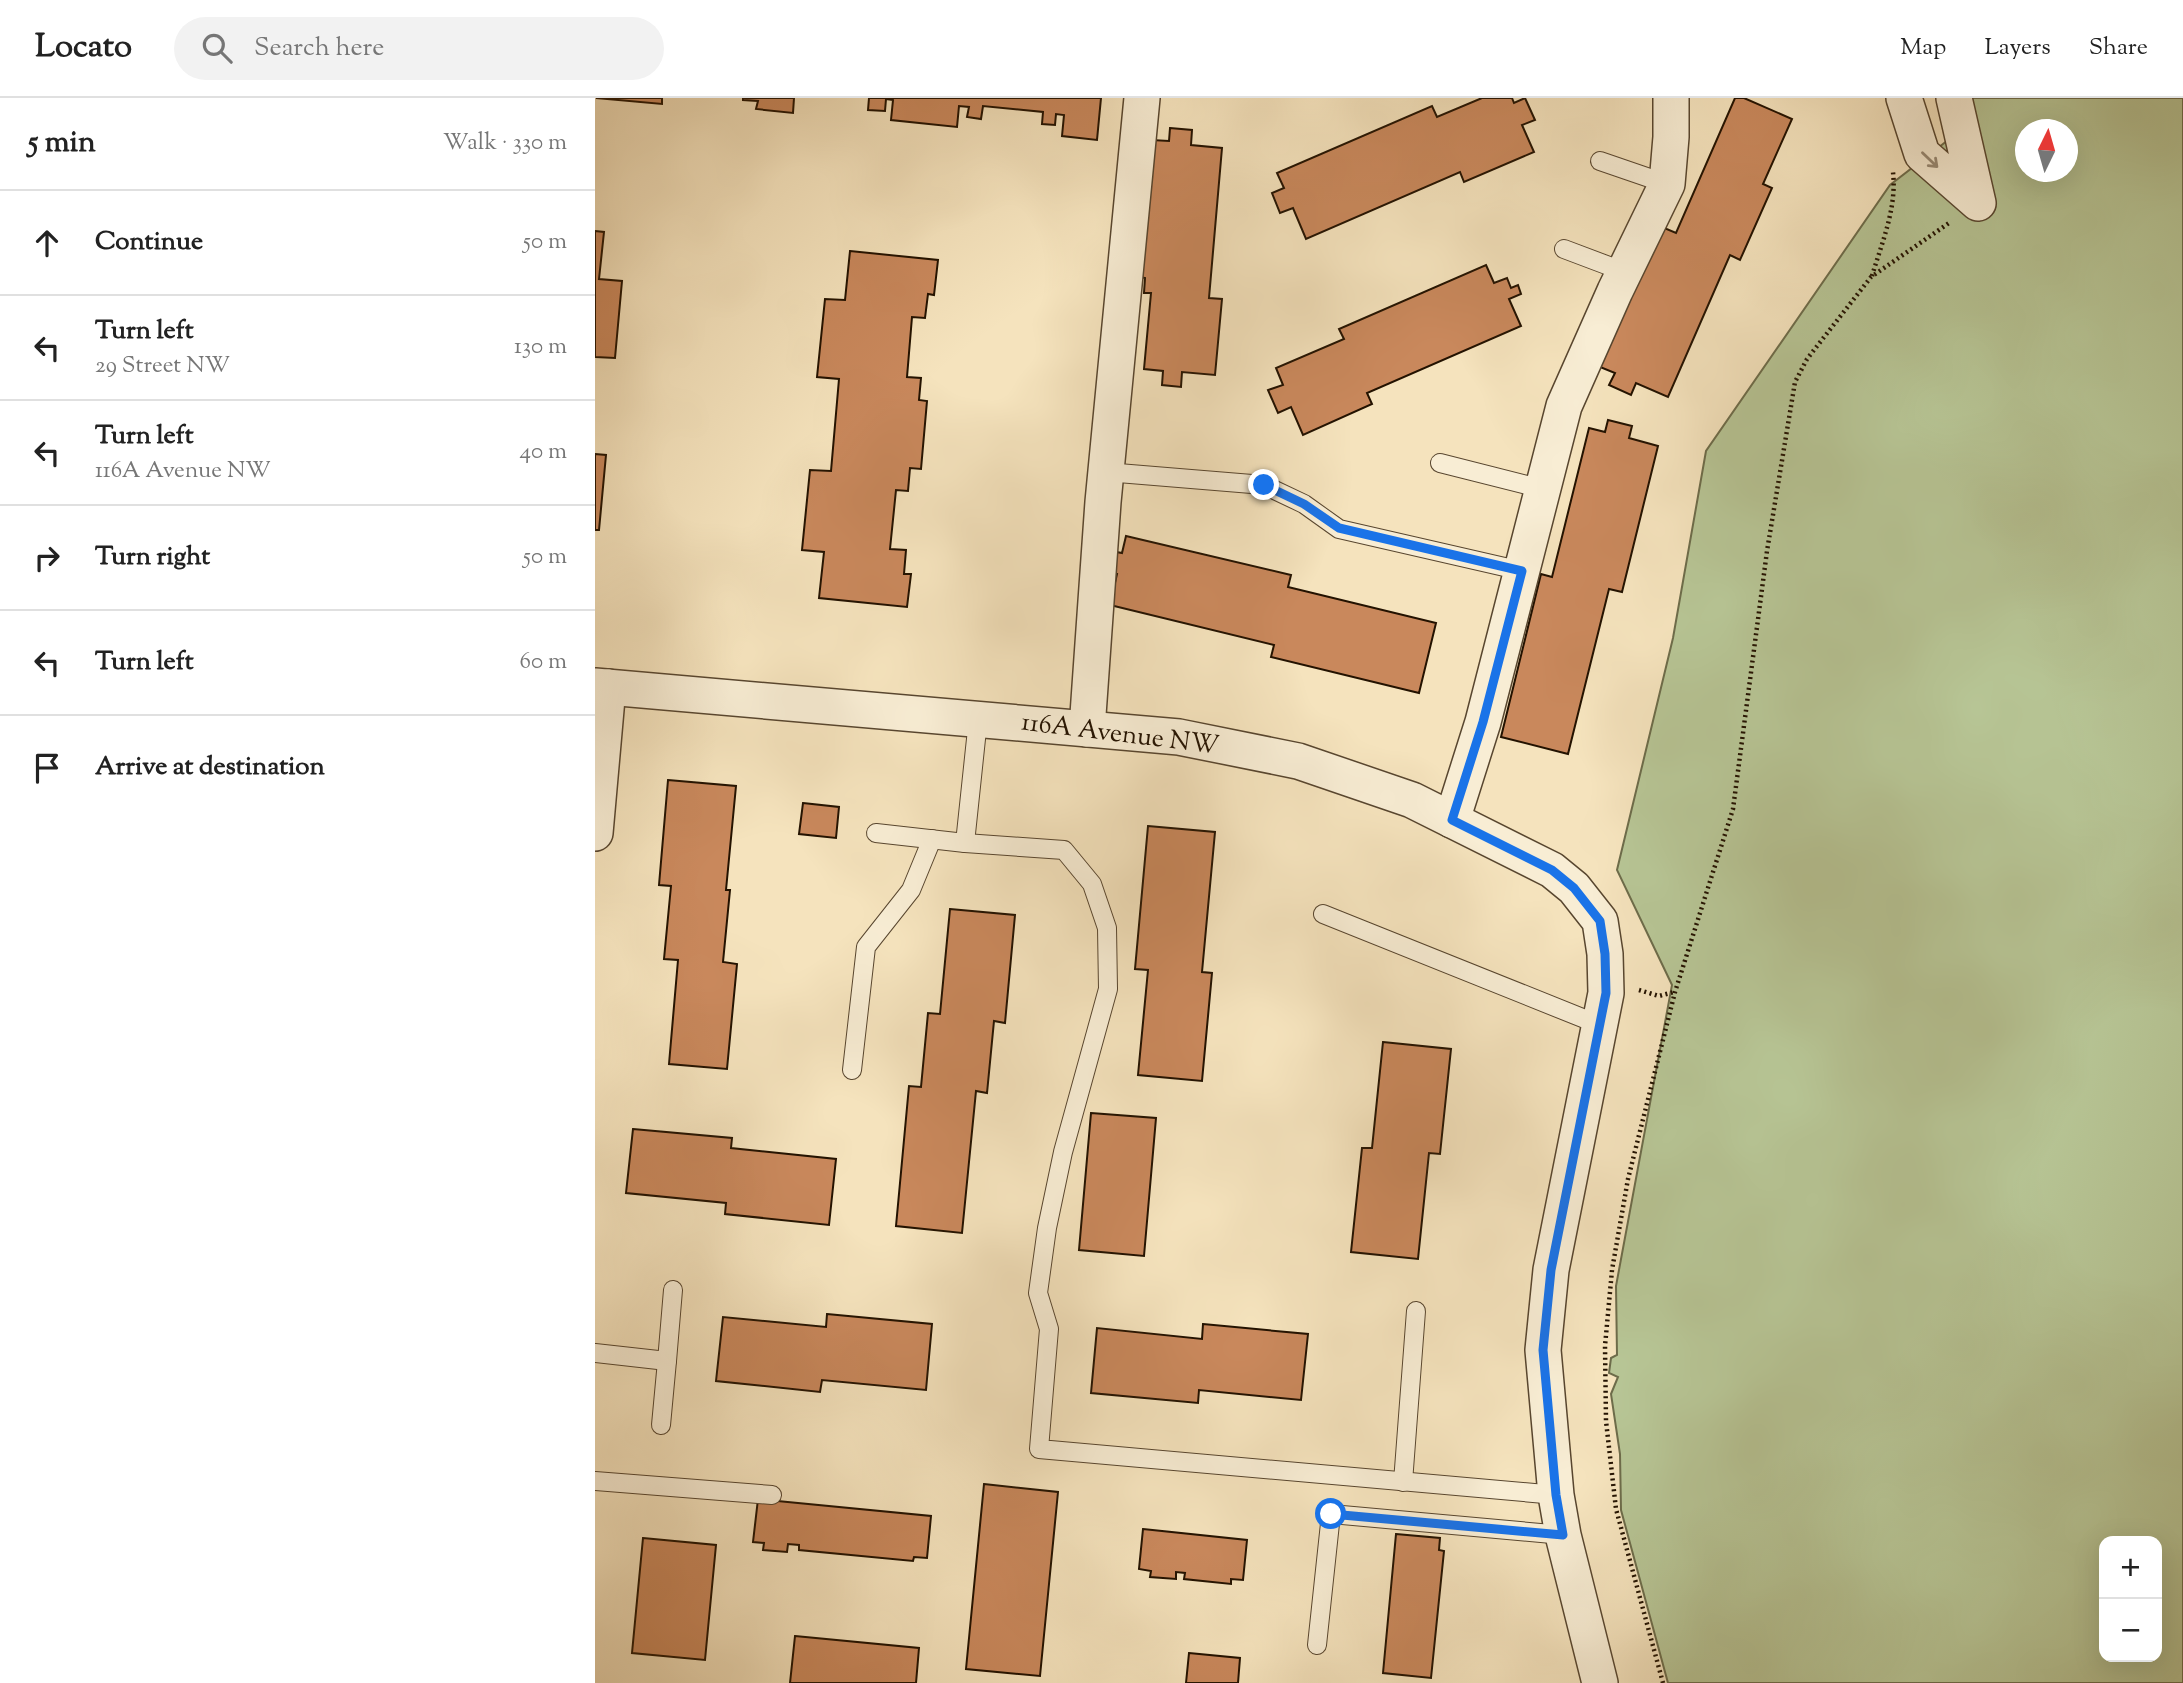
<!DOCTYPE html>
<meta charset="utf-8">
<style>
body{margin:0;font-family:"Sorts Mill Goudy",serif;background:#f2f2f2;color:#222}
.controls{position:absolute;right:21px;bottom:21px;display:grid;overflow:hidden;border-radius:14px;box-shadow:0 7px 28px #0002}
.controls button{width:63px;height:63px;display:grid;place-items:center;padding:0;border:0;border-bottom:2px solid #e0e0e0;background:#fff;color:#222;font:35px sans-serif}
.compass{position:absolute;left:1420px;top:21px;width:63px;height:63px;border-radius:50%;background:#fff;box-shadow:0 7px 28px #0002;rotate:5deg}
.stop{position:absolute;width:21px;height:21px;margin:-16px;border:5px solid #1a73e8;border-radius:50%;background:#fff}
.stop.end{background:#1a73e8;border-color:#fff;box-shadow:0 2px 7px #0008}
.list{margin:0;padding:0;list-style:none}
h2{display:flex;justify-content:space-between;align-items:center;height:91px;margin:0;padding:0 28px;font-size:30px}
h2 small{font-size:23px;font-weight:400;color:#767676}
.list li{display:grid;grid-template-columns:46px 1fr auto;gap:21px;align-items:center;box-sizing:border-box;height:105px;padding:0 28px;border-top:2px solid #e0e0e0}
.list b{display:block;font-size:26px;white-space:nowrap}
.list p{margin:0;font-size:23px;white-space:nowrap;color:#767676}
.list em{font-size:23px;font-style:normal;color:#767676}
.icon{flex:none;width:38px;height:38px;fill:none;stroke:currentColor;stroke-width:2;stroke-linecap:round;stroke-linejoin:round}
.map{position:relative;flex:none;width:1588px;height:1585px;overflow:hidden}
header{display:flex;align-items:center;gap:42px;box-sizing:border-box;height:98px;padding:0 35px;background:#fff;border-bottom:2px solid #e0e0e0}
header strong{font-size:33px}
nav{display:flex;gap:38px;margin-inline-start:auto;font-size:24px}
.search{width:490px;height:63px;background:#f2f2f2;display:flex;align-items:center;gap:18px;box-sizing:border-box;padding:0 24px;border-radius:38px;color:#767676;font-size:26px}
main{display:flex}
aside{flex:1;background:#fff}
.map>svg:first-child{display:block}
</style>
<header>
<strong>Locato</strong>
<div class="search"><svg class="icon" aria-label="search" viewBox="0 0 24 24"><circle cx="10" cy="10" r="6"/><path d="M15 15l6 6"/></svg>Search here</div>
<nav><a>Map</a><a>Layers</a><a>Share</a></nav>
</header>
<main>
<aside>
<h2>5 min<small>Walk · 330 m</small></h2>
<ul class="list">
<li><svg class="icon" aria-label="ahead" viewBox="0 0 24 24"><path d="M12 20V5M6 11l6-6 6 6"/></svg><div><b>Continue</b></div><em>50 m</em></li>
<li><svg class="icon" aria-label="left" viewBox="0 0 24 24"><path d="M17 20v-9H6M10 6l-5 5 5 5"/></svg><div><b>Turn left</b><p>29 Street NW</p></div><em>130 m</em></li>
<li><svg class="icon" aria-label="left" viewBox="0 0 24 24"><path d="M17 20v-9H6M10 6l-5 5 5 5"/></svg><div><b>Turn left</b><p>116A Avenue NW</p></div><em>40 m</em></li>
<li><svg class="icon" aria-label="right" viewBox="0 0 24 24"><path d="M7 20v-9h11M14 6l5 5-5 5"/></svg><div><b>Turn right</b></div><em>50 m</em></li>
<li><svg class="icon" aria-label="left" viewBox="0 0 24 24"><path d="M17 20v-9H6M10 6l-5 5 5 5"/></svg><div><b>Turn left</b></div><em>60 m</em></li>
<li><svg class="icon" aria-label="arrive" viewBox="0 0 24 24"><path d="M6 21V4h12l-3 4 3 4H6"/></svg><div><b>Arrive at destination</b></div></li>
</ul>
</aside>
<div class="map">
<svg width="1588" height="1585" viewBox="0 0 1588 1585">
<rect width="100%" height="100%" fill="#f5e3bd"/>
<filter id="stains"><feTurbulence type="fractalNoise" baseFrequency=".00286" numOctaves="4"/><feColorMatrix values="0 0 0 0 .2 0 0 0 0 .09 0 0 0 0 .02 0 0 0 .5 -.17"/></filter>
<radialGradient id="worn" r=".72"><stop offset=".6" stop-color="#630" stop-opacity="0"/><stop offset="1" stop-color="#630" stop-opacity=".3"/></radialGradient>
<path fill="#b7c595" stroke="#6d6c4a" stroke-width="2" fill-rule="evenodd" d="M1359,0H1588V1585H1073L1026,1412L1025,1356L1016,1296L1023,1279L1014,1275L1016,1260L1022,1257L1021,1188L1077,887L1022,772L1078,540L1111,353L1295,87L1357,39ZM1430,32H1472V74H1430ZM1509,1443H1562V1559H1509Z"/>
<g fill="#c9885c" stroke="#231200" stroke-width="2">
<polygon points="1,0 67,0 67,6"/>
<polygon points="148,0 199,0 198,15 161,11 163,3 148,2"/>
<polygon points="274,0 506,0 502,42 467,38 469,17 461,16 460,27 447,26 448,14 388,8 386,21 372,19 374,9 364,8 362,29 296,22 298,2 291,1 290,13 273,12"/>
<polygon points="887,0 917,0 919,5 930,0 940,22 927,27 939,54 869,84 865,74 711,141 698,110 685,115 677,95 689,90 682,75 837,8 842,19"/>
<polygon points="1140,0 1149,0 1197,21 1168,86 1177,90 1145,162 1135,157 1073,299 1041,285 1036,297 1014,287 1020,275 1005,269 1067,129 1081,135"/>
<polygon points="575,30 597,32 596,47 627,50 614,200 627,201 620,277 587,274 586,289 567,287 568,273 549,271 556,195 549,195 550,180 545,179 557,42 574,43"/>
<polygon points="0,133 9,134 4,181 27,183 20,260 0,259"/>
<polygon points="255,153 343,162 339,197 333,196 330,220 317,219 312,279 326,280 324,302 332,303 326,371 315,370 313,393 301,392 295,451 311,452 309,476 316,476 312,509 224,500 229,454 207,452 215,372 236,373 244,281 222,279 230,201 250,202"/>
<polygon points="891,167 899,185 912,180 916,190 923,187 926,196 914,201 926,228 772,295 777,306 708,337 696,309 683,315 673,292 688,287 681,270 749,241 744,231"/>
<polygon points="1013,322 1037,328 1034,340 1063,348 1027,494 1014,491 973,656 906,639 946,476 957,479 994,330 1010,334"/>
<polygon points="0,356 11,357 4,432 0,432"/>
<polygon points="531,438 696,477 693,489 841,525 824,595 676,559 679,547 515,507 522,476 511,473 516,453 527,455"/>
<polygon points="73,682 141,688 131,792 135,792 128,864 142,866 132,971 74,966 83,862 69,861 76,788 64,787"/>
<polygon points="208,705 244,709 241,740 204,736"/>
<polygon points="553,728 620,734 607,874 617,875 607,983 543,977 553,872 540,871"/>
<polygon points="355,811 420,817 410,925 399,923 392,995 381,993 367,1135 301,1128 314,988 326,989 333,915 345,916"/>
<polygon points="788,944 856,951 845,1056 834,1055 823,1161 756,1154 767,1050 777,1050"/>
<polygon points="496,1015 561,1020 549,1158 484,1152"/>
<polygon points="38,1031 137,1040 136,1050 241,1061 234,1127 130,1116 131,1105 31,1095"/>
<polygon points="232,1216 337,1226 331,1292 227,1282 225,1294 121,1283 128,1219 231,1229"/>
<polygon points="608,1226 713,1236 706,1302 604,1292 603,1305 496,1295 502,1230 607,1241"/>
<polygon points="389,1386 463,1394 445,1578 371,1571"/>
<polygon points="163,1401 336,1418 332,1460 319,1459 318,1463 204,1452 204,1447 193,1446 192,1454 168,1452 169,1445 158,1444"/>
<polygon points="548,1431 652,1442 648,1482 636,1481 636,1486 589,1481 590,1475 581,1474 581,1481 555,1479 556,1473 544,1471"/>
<polygon points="801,1436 845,1440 844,1452 849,1453 836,1580 788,1575"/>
<polygon points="48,1440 121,1447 110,1562 37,1555"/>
<polygon points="200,1538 324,1550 321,1585 195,1585"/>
<polygon points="594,1555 645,1560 643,1585 591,1585"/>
</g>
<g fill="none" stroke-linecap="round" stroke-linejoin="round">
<defs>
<g id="service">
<polyline points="1005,63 1072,86"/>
<polyline points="969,151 1030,174"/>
<polyline points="845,365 948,391"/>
<polyline points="511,374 669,387 709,406 744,431 927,473"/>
<polyline points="383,622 370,745 469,752 497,786 512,830 513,891 468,1054 452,1130 443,1195 454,1231 444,1351 961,1397"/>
<polyline points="281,735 370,745"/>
<polyline points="728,816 1005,927"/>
<polyline points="257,972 271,849 316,792 337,741"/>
<polyline points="0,1255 72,1263 78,1192"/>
<polyline points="66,1327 72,1263"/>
<polyline points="0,1383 177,1397"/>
<polyline points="808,1384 821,1213"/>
<polyline points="722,1547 736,1416 968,1437"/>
</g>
<g id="minor">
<polyline points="1309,0 1327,56 1383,105 1359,0"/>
<polyline points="0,588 584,639 703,663 817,702 957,772 979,790 1005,823 1010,856 1011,895 956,1172 948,1252 961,1397 968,1437 1005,1585"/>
<polyline points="492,631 508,404 547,0"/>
<polyline points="857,722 888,624 969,308 1020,193 1072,86 1076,39 1076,0"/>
<polyline points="0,735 13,589"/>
</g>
</defs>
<use href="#service" stroke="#58462f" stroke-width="20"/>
<use href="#minor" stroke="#58462f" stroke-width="38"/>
<g stroke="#231200" stroke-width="4.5" stroke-dasharray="2 3.5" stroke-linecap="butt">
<path d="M1277,178C1287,144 1302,110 1298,74"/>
<polyline points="1044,892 1064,898 1079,894"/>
<polyline points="1068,1585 1021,1411 1011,1323 1010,1248 1017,1172 1033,1081 1080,894 1138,711 1172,453 1200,284 1212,261 1276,179 1354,125"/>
</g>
<use href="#service" stroke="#f8edd4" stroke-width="18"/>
<use href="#minor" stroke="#f8edd4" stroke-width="35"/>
</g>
<defs><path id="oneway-shaft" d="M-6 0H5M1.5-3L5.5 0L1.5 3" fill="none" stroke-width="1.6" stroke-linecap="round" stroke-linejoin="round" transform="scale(1.75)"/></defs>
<use stroke="#988a75" href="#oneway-shaft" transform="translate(1335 62) rotate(44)"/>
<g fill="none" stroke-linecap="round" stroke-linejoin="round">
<polyline stroke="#1a73e8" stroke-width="9" points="669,387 709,406 744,430 927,473 888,624 857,722 957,772 979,790 1005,823 1010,856 1011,895 956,1172 948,1252 961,1397 968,1437 736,1416"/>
</g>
<g text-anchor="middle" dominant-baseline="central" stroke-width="5" stroke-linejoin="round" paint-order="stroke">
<g font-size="26" fill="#231200" stroke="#f8edd4">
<text transform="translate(525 637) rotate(7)">116A Avenue NW</text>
</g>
</g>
<rect width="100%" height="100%" filter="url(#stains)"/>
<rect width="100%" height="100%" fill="url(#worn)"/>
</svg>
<div class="controls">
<button>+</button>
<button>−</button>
</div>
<svg class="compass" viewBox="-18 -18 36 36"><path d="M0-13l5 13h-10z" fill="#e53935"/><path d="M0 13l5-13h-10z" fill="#767676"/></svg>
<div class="stop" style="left:736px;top:1416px"></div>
<div class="stop end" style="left:669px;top:387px"></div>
</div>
</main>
